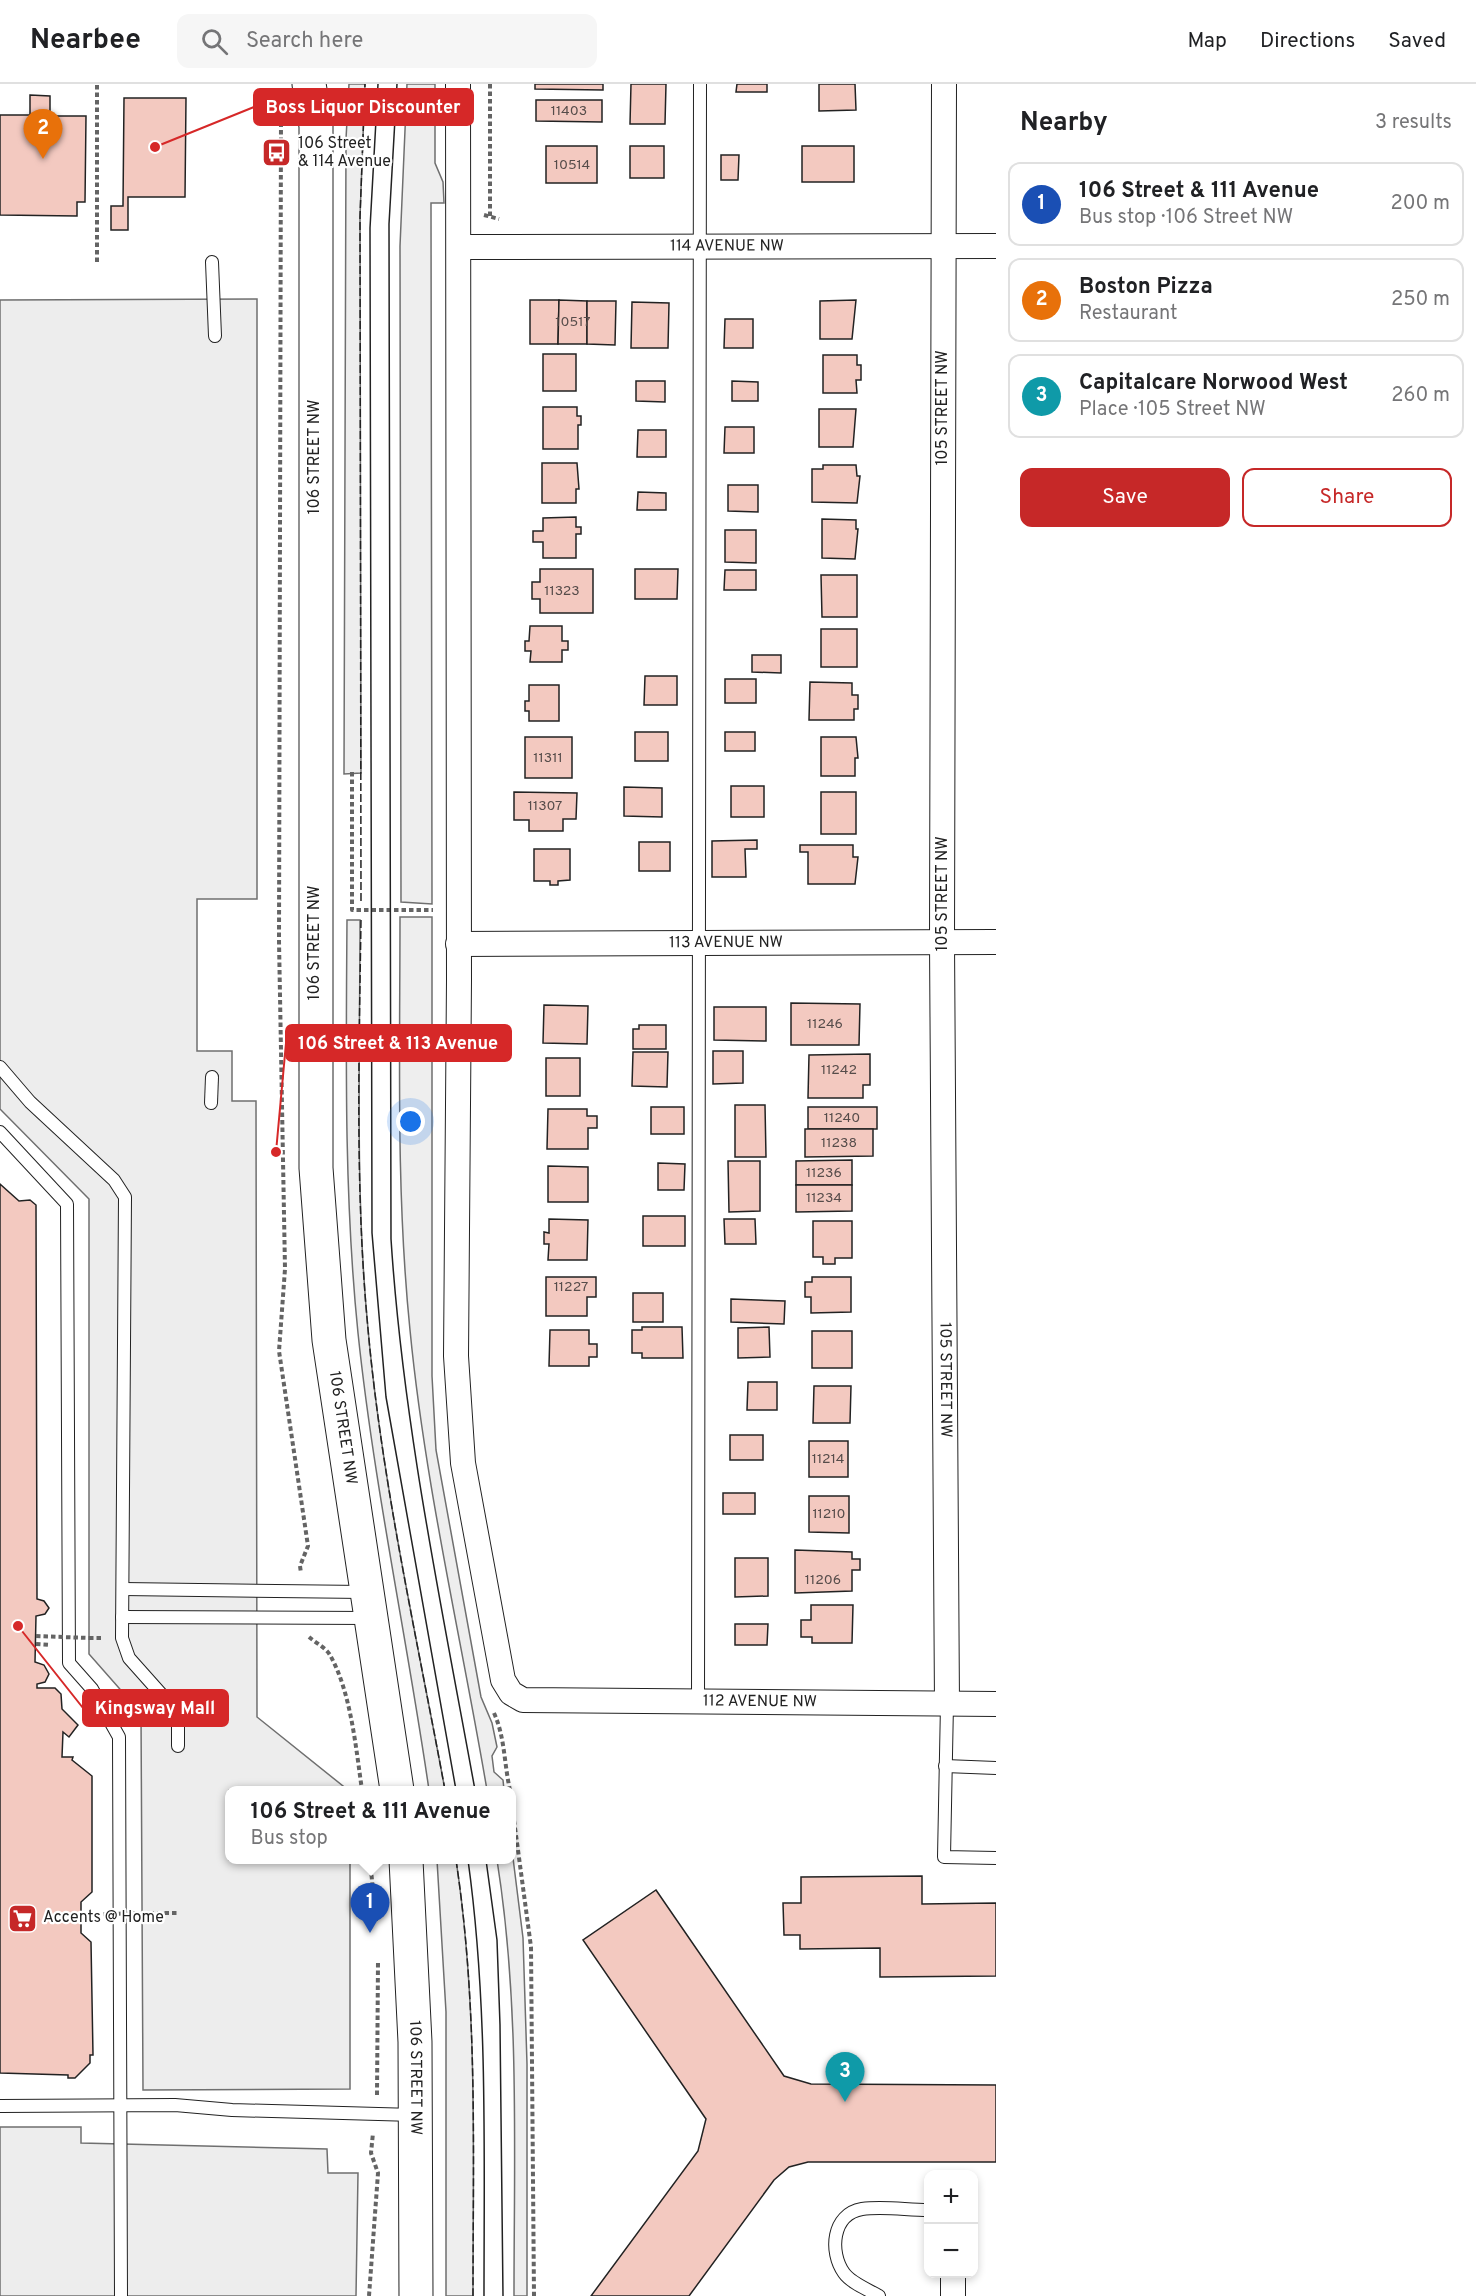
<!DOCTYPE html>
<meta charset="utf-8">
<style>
body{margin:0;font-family:Overpass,sans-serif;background:#f6f6f6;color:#202124}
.controls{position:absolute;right:18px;bottom:18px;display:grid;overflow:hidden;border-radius:12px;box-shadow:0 3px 9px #0003}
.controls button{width:54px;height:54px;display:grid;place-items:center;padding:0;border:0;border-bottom:2px solid #e0e0e0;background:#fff;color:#202124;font:30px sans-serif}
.you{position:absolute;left:411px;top:1038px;width:21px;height:21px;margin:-15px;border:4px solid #fff;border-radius:50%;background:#1a73e8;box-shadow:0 0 0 9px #1a73e833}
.badge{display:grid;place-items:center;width:39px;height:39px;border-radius:50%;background:#c62828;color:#fff;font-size:20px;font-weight:700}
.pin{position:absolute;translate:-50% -50px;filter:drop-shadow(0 2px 3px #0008)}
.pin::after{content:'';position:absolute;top:32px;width:21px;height:18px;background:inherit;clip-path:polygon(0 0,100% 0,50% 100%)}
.popup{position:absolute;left:225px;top:1702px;width:291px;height:78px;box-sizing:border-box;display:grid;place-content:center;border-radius:12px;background:#fff;filter:drop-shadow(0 2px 4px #0005);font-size:20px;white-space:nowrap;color:#757577}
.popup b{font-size:22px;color:#202124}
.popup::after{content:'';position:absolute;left:50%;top:100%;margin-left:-12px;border:12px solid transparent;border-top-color:#fff}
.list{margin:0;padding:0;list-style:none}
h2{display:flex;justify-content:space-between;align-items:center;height:78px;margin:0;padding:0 24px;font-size:26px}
h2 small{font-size:20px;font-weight:400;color:#757577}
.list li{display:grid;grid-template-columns:39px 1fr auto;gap:18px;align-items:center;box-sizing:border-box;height:84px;margin:0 12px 12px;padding:0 12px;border:2px solid #e0e0e0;border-radius:12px}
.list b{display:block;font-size:22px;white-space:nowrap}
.list p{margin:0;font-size:20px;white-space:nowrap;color:#757577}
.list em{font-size:20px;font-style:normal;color:#757577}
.actions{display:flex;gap:12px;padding:18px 24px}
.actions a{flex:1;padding:14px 0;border:2px solid #c62828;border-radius:12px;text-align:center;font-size:21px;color:#c62828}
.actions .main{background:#c62828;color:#fff}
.icon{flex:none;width:33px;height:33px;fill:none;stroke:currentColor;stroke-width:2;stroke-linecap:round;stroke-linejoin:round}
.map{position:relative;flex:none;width:996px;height:2212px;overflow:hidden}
header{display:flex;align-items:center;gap:36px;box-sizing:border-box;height:84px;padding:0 30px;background:#fff;border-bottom:2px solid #e0e0e0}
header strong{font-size:28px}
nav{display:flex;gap:33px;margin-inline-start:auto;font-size:21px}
.search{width:420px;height:54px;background:#f6f6f6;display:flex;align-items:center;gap:15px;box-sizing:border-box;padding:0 21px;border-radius:12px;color:#757577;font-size:22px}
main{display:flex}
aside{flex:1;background:#fff}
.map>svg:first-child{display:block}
</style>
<header>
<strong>Nearbee</strong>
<div class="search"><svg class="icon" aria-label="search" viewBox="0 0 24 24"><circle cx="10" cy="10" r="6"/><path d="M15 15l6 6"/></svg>Search here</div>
<nav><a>Map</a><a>Directions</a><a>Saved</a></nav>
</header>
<main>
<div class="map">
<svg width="996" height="2212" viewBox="0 0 996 2212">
<rect width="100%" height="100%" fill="#fff"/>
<g fill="#eee" stroke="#6f6f6f" stroke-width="1.5">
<polygon points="349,0 365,0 360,133 361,689 344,690 346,55"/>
<polygon points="407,0 435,0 435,79 443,98 444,119 431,119 432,820 401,818 400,162"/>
<path d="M400,833H432V1292L436,1366L481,1613L492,1639L497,1663L492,1672L494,1688L503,1696L504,1706H487C461,1553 425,1401 410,1246C396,1109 400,971 400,833Z"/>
<path d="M347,836H360C360,973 355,1109 368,1245C382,1400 417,1554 445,1706H429C407,1554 374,1402 358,1249C344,1112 346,974 347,836Z"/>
<path d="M511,1758L523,1854L527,1980V2212H514C514,2066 520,1920 497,1776H511Z"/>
<path d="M437,1776H456C478,1921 473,2066 473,2212H446V1928Z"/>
</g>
<g fill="#ededed" stroke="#6f6f6f" stroke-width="1.5">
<polygon points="257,215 257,815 197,815 197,967 232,967 232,1017 256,1017 257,1633 348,1706 229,1706 229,1776 350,1776 350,2005 143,2006 141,1629 89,1570 89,1115 0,1025 0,216"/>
<polygon points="0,2043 81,2043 81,2059 327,2065 328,2089 358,2089 356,2212 0,2212"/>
</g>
<g fill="#f3c9c0" stroke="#222" stroke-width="1.5">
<polygon points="535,0 603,0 603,6 535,5"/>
<polygon points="631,0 666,0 665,40 630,40"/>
<polygon points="737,0 767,0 767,8 736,8"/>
<polygon points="819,0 855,0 856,26 819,27"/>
<polygon points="30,11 50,12 50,32 86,32 85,118 77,118 77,132 0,131 0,31 30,31"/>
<polygon points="124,14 186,14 185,113 128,113 128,146 111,146 111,122 123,122"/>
<polygon points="536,16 602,16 602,38 536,37"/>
<rect x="546" y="62" width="51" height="37"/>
<rect x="630" y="62" width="34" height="32"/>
<rect x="802" y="62" width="52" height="36"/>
<polygon points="721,71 739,71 738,96 721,96"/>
<polygon points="530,216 559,216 558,260 530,260"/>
<polygon points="559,216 587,217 587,260 558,260"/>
<polygon points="856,216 852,255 820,255 820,217"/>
<polygon points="587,217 616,217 615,261 587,260"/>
<polygon points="632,218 669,219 668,264 631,264"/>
<polygon points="725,235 753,235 753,264 724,264"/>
<rect x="543" y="270" width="33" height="37"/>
<polygon points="823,271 857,271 857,281 861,281 861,296 856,296 857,309 823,309"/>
<polygon points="636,297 665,297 665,318 636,317"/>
<polygon points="732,297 758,298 758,317 732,317"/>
<polygon points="543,323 577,323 577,332 581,332 581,341 578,341 578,365 543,365"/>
<polygon points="819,325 856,325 853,363 819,363"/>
<polygon points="725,343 754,343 754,369 724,369"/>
<polygon points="638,346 666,346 666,373 637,373"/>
<polygon points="542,379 577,379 579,405 576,405 576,419 542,419"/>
<polygon points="823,381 856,381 857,392 860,392 857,419 812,418 812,385 823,385"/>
<polygon points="728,401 758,401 758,428 728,427"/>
<polygon points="638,408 666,409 666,426 637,426"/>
<polygon points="576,433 576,443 581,443 581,450 576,450 576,474 543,474 543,458 533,458 533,447 543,447 543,434"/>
<polygon points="822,435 856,436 856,445 858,445 855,475 822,474"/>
<polygon points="725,446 756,446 756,479 725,478"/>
<polygon points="540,485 593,485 593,529 540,529 540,515 532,515 532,498 540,498"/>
<polygon points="635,485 678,485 677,515 635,515"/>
<polygon points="725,486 756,486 756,506 724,506"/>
<polygon points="821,491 857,491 857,533 822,533"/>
<polygon points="530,542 562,542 562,557 568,557 568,566 562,566 562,578 530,578 531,567 525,567 525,557 529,557"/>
<rect x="821" y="545" width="36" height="38"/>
<polygon points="752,571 781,571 781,589 752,588"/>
<polygon points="645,592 677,592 677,621 644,621"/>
<rect x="725" y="595" width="31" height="24"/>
<polygon points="810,598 852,599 852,611 858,611 858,625 854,625 854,636 809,636"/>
<polygon points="529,601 559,601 559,637 529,637 529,627 525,627 525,617 529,617"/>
<rect x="635" y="648" width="33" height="29"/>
<rect x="725" y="648" width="30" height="19"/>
<rect x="525" y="653" width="47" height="41"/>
<polygon points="821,653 856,653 858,674 855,674 855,692 821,692"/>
<rect x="731" y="702" width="33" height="31"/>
<polygon points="624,703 662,704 662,733 624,732"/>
<polygon points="514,708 577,709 576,735 563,735 563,747 529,747 529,736 514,736"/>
<rect x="821" y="708" width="35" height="42"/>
<polygon points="757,756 757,765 745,765 746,793 712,793 712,757"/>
<rect x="639" y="758" width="31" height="29"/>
<polygon points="800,761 853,761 853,773 858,773 855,800 808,800 808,768 800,768"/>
<polygon points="534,765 570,765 570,796 558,797 558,801 550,801 550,797 534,797"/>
<polygon points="791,919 860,920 859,961 791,961"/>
<polygon points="544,921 588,922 587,960 543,959"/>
<polygon points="714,923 766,923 766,957 714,956"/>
<polygon points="639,941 666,941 666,965 633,965 633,945 639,945"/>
<polygon points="713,967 743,967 743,999 713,1000"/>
<polygon points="633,968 668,968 667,1003 632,1002"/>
<polygon points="870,970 870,1001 863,1001 863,1014 808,1014 809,971"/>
<rect x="546" y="974" width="34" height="38"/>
<polygon points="735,1021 765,1021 766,1073 735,1073"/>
<rect x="651" y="1023" width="33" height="27"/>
<rect x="808" y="1023" width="69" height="22"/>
<polygon points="548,1025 587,1025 587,1032 597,1032 597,1044 588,1044 588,1065 547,1065"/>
<polygon points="805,1045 873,1045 873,1072 805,1073"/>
<polygon points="852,1076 852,1101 796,1101 796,1077"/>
<polygon points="728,1077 760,1077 760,1127 729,1128"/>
<polygon points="658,1079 685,1080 684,1106 658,1106"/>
<polygon points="548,1082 588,1083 588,1118 548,1118"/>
<polygon points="0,1100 19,1117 30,1116 36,1121 37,1515 44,1517 49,1524 45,1530 36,1532 35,1578 44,1581 49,1590 45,1598 37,1600 37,1604 55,1604 61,1610 62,1625 78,1641 69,1653 63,1648 62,1673 73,1673 72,1676 92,1692 92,1808 81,1818 81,1849 91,1858 93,1971 90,1971 90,1979 75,1994 68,1994 68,1991 0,1989"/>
<polygon points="796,1101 852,1101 852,1127 796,1128"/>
<rect x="643" y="1132" width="42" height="30"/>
<polygon points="549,1135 588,1136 587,1176 548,1176 549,1160 544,1160 544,1148 549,1149"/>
<polygon points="724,1135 755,1135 756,1160 725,1160"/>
<polygon points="813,1137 852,1137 852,1174 835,1174 835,1180 823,1180 823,1173 813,1173"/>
<polygon points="546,1193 596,1193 596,1213 587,1213 587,1232 546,1232"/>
<polygon points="812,1193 851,1193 851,1228 811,1229 811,1213 805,1213 805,1198 812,1198"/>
<rect x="633" y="1209" width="30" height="29"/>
<polygon points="731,1215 785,1217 784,1240 731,1238"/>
<polygon points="642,1243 682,1243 683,1274 642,1274 642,1269 632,1269 632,1246 642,1246"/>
<polygon points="769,1243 770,1273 738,1274 738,1244"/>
<polygon points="550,1246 589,1246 589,1260 597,1260 597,1273 589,1273 589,1282 549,1282"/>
<rect x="812" y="1247" width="40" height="37"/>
<polygon points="748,1298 777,1298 777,1326 747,1326"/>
<polygon points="814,1302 851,1302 850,1339 813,1339"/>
<rect x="730" y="1351" width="33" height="25"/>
<rect x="809" y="1357" width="39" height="36"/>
<rect x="723" y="1409" width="32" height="21"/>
<polygon points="809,1412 849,1412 849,1449 809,1448"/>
<polygon points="795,1466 852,1468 852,1475 860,1475 860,1486 852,1486 852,1507 795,1509"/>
<polygon points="735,1474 768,1474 768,1512 735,1513"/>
<polygon points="811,1521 853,1521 852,1559 812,1559 812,1553 801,1553 801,1536 811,1536"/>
<polygon points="735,1540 768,1540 767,1561 735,1561"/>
<polygon points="922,1792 922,1820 996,1819 996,1892 880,1893 880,1864 800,1865 800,1851 784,1851 783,1819 801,1819 801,1793"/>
<polygon points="656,1806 784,1992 811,2000 996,2001 996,2078 808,2078 789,2083 774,2096 689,2212 591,2212 698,2067 706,2035 583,1856"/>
</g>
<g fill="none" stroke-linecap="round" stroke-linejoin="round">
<defs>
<g id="lane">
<polyline points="212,178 215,252"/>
<polyline points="0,983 30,1018 114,1096 125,1113 122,1554 129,1574 178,1629 178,1662"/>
<polyline points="211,1019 212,993"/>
<polyline points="0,1048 67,1120 69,1579 92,1605 119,1653 121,2212"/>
<polyline points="123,1505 364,1508"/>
<polyline points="122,1533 370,1534"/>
<polyline points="698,1619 700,0"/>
<polyline points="947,1620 944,1773 996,1774"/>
<polyline points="945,1682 996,1684"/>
<polyline points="0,2022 175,2021 232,2026 414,2031"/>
<path d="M879,2212C869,2206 851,2199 844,2189C829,2168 832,2130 862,2125C883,2122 907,2126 928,2126"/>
</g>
<g id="street">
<path id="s1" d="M458,0L459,895L456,1272L463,1379L503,1596L511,1609L523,1616L996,1620"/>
<path id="s2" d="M944,0L942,858L947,1620"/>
<path id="s3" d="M459,163L996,162"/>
<path id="s4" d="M458,860L996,858"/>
<polyline points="953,2190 953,2212"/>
</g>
<g id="secondary">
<path id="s5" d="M309,0L316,42V1084L329,1256L397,1706"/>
<path id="s6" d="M406,1776L415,1958L416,2212"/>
</g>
</defs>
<use href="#lane" stroke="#222" stroke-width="14"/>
<use href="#street" stroke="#222" stroke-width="26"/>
<use href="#secondary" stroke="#222" stroke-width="35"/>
<g stroke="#646464" stroke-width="4" stroke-dasharray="4.5 3" stroke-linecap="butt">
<polyline points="281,31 279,857 285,1185 279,1267 308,1462 300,1482 301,1489"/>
<polyline points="484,131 499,135"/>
<polyline points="490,132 490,0"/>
<polyline points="97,178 97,0"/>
<polyline points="352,688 352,826 433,826"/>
<path d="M309,1553C316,1559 326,1564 330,1571C351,1608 356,1665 362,1706"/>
<polyline points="89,1554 103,1554"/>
<polyline points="36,1560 50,1561"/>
<path d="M494,1629C505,1653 504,1680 510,1706"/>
<polyline points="511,1714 531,1863 534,2212"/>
<polyline points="370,1776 376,1837"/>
<polyline points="142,1829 178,1829"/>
<polyline points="377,2011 378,1878"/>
<polyline points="369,2212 378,2089 371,2069 373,2049"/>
</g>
<use href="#lane" stroke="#fff" stroke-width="12"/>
<use href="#street" stroke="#fff" stroke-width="24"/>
<use href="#secondary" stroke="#fff" stroke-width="33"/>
<g stroke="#222" stroke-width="1.5">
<polyline points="378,0 370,144 372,1149 386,1313 456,1706"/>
<path d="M397,0L389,140L391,1155C403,1341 442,1524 475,1706"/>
<path d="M468,1776C488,1920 484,2066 484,2212"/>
<polyline points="486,1776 497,1856 500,1941 503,2212"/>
</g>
<g stroke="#646464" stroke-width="4" stroke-dasharray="4.5 3" stroke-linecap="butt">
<polyline points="36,1552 89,1554"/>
<polyline points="81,1831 142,1829"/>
</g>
<g stroke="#222" stroke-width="1.5" stroke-dasharray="8 3" stroke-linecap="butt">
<polyline points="361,817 360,133 365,0"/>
<path d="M361,836C359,973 355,1109 368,1245C382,1400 417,1554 445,1706"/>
<path d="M456,1776C478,1921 473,2066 473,2212"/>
</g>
</g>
<defs>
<symbol id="bus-square" viewBox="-11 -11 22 22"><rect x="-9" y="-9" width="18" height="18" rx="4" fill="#c62828" stroke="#fff"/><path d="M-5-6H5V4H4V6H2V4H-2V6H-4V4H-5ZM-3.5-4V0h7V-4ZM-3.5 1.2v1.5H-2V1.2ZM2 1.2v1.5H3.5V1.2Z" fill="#fff"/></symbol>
<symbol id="supermarket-square" viewBox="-11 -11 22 22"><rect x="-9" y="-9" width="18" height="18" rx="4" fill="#c62828" stroke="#fff"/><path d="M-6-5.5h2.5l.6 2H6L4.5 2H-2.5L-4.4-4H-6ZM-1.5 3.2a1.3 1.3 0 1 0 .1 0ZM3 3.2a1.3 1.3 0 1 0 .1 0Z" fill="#fff"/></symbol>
</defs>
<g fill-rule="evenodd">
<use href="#bus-square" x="260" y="52" width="33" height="33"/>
<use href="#supermarket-square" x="6" y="1818" width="33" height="33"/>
</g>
<g text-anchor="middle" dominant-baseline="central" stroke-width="4.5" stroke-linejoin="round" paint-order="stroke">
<g font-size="14" fill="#564c4a">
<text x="569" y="27">11403</text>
<text x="572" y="81">10514</text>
<text x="573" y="238">10517</text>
<text x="562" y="507">11323</text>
<text x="548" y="674">11311</text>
<text x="545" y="722">11307</text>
<text x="825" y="940">11246</text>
<text x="839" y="986">11242</text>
<text x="842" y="1034">11240</text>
<text x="839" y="1059">11238</text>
<text x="824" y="1089">11236</text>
<text x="824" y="1114">11234</text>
<text x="571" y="1203">11227</text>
<text x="828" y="1375">11214</text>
<text x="829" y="1430">11210</text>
<text x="823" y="1496">11206</text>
</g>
<g font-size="16" fill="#222" stroke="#fff" text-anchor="start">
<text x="298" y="60">106 Street<tspan x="298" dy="18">&amp; 114 Avenue</tspan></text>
<text x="43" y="1834">Accents @ Home</text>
</g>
<g font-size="16" fill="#222" stroke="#fff">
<text stroke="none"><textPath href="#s3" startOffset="268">114 AVENUE NW</textPath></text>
<text transform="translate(943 324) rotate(-90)">105 STREET NW</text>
<text transform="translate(315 373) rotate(-90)">106 STREET NW</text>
<text transform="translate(943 810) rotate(-90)">105 STREET NW</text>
<text transform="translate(315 859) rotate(-90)">106 STREET NW</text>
<text stroke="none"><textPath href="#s4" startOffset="268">113 AVENUE NW</textPath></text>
<text stroke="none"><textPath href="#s2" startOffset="1296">105 STREET NW</textPath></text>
<text stroke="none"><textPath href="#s5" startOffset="1346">106 STREET NW</textPath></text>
<text stroke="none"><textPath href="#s1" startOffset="1866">112 AVENUE NW</textPath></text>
<text stroke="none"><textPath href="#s6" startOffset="218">106 STREET NW</textPath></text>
</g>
</g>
<path fill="none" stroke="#d62828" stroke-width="2" d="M155 63L254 23M276 1068L286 959M18 1542L83 1624"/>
<g fill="#d62828" stroke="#fff" stroke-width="2">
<circle cx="155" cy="63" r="6"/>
<circle cx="276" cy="1068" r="6"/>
<circle cx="18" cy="1542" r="6"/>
</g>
<g fill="#d62828" stroke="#d62828" stroke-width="2">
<rect x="254" y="5" width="219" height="36" rx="6"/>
<rect x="286" y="941" width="225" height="36" rx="6"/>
<rect x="83" y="1606" width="145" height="36" rx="6"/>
</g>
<g font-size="18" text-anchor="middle" font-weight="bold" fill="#fff">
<text x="363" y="29">Boss Liquor Discounter</text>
<text x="398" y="965">106 Street &amp; 113 Avenue</text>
<text x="155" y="1630">Kingsway Mall</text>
</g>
</svg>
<div class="controls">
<button>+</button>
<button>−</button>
</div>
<div class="you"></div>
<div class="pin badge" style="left:370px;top:1849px;background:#1a4fb4">1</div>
<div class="popup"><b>106 Street &amp; 111 Avenue</b>Bus stop</div>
<div class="pin badge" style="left:43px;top:75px;background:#e8710a">2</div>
<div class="pin badge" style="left:845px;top:2018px;background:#0f9aa8">3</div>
</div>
<aside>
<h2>Nearby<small>3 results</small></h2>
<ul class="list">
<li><span class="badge" style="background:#1a4fb4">1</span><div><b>106 Street &amp; 111 Avenue</b><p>Bus stop · 106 Street NW</p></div><em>200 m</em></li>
<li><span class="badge" style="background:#e8710a">2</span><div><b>Boston Pizza</b><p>Restaurant</p></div><em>250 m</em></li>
<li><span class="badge" style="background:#0f9aa8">3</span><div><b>Capitalcare Norwood West</b><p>Place · 105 Street NW</p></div><em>260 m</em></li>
</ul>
<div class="actions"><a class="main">Save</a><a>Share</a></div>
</aside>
</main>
